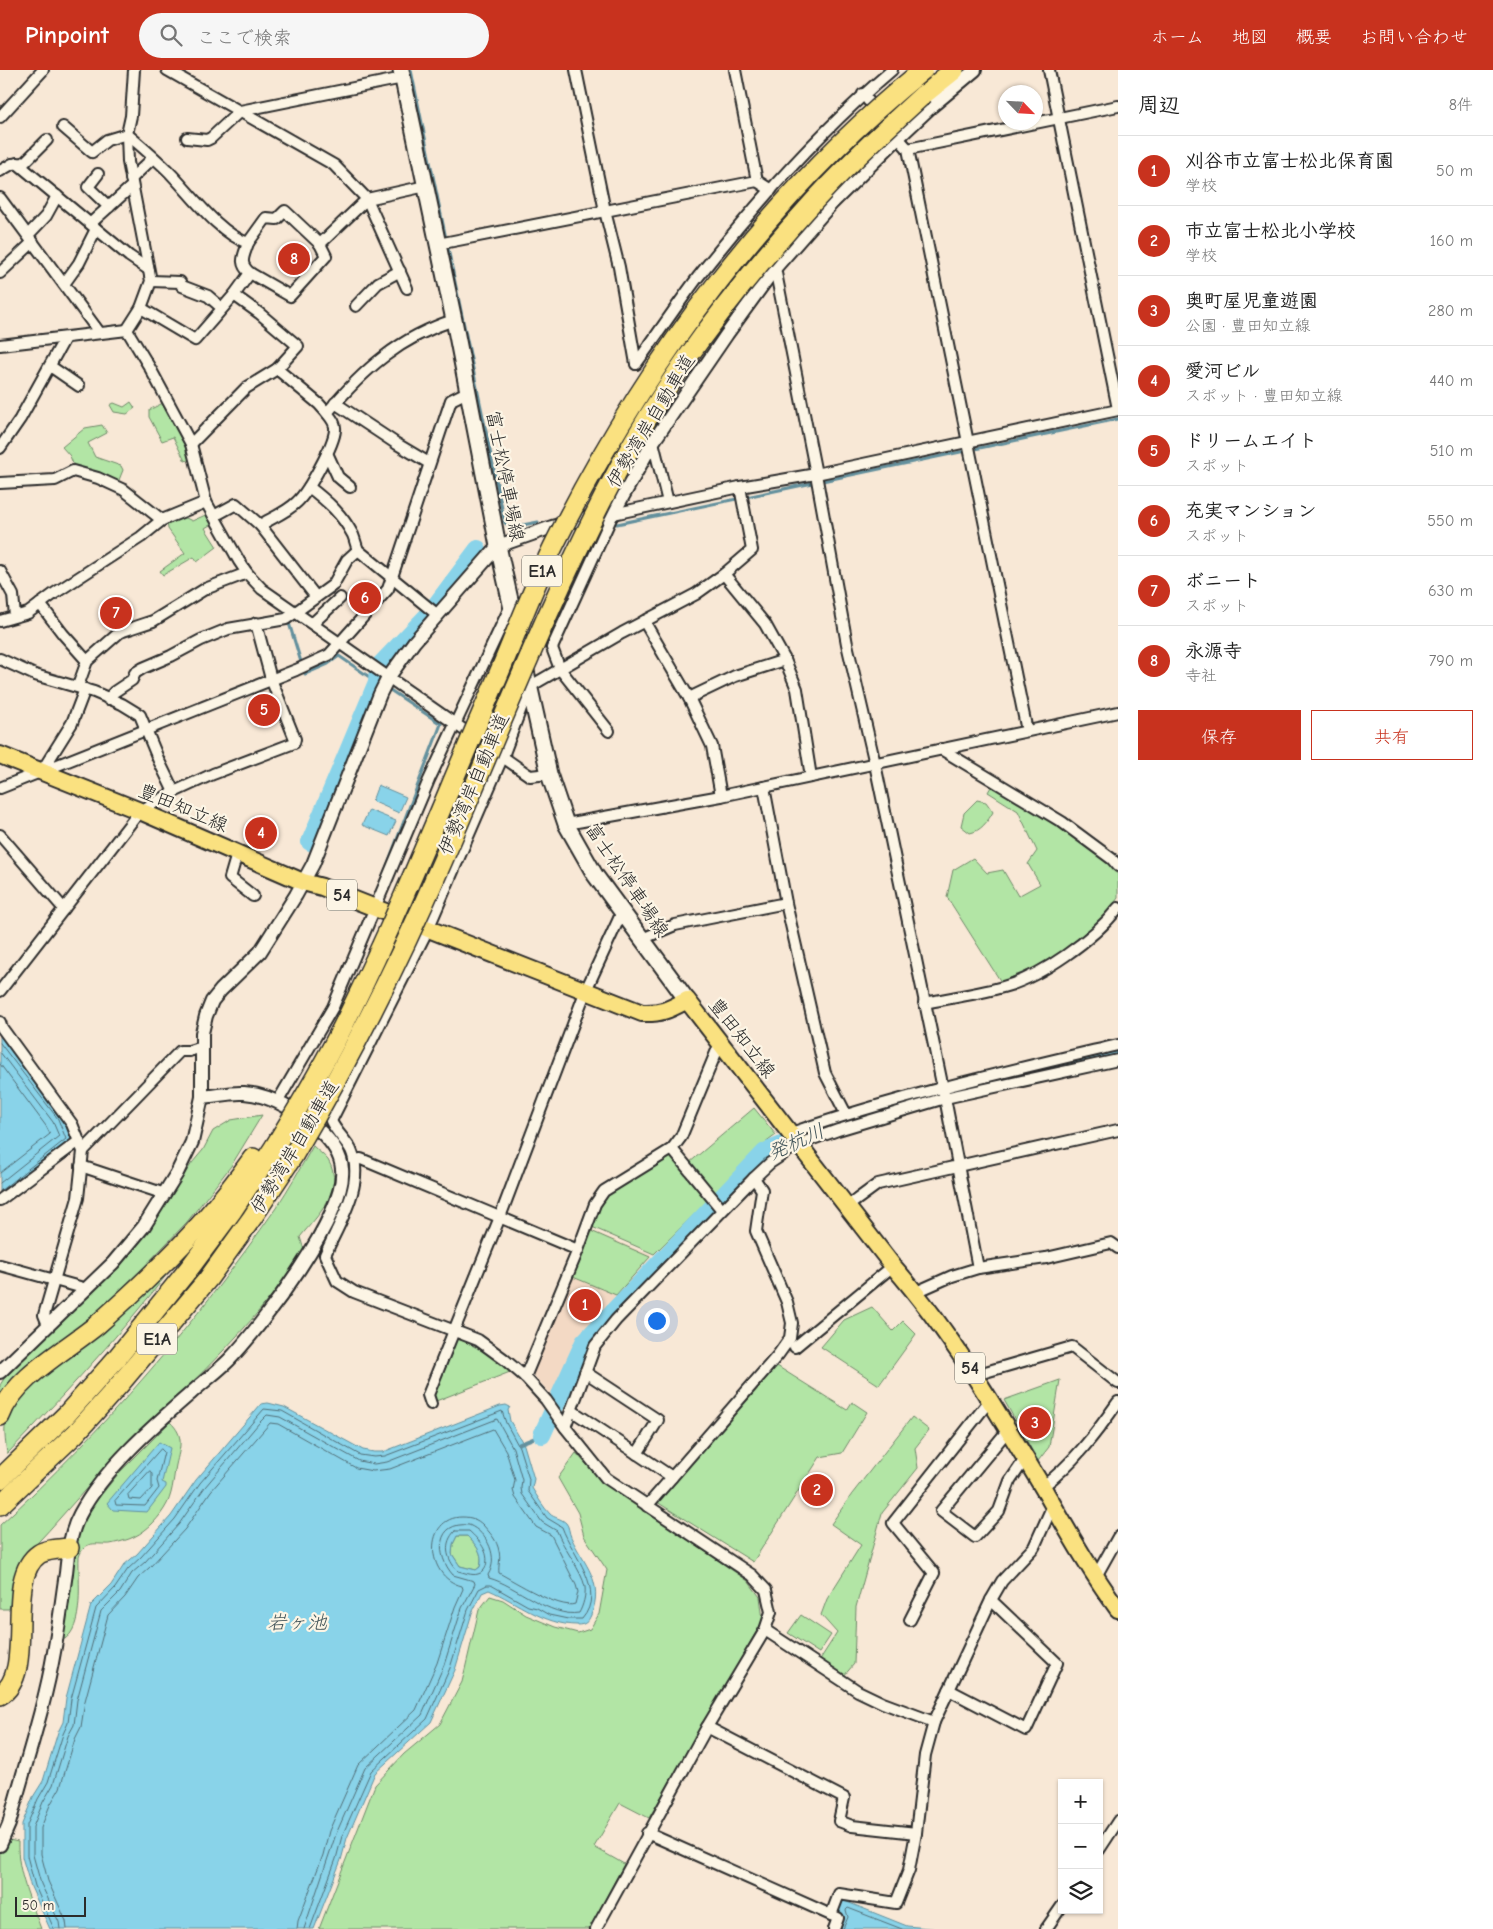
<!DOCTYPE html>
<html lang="ja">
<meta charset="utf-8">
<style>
body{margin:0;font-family:"Comic Neue","Klee One",sans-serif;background:#f6f6f6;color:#222}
.controls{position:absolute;right:15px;bottom:15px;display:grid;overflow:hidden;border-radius:0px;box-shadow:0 1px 4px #0004}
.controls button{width:45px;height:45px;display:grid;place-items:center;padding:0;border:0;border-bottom:1px solid #e0e0e0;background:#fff;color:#222;font:25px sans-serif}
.compass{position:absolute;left:998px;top:15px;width:45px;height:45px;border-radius:50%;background:#fff;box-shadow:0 1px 4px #0004;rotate:115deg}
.scale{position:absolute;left:15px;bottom:12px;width:71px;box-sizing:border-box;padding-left:5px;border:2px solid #2b2b2b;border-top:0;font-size:14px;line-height:18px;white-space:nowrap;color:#2b2b2b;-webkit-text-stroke:4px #fcf5e5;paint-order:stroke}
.you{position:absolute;left:656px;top:1250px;width:18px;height:18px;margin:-12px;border:4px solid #fff;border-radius:50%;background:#1a73e8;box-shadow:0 0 0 8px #1a73e833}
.badge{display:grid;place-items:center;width:32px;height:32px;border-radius:50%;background:#c8321e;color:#fff;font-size:16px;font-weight:700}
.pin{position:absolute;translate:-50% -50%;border:2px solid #fff;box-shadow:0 1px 5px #0006}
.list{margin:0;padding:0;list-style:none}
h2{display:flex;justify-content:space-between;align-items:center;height:65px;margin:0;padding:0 20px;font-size:21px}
h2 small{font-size:16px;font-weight:400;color:#767676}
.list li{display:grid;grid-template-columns:32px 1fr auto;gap:15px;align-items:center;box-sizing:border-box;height:70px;padding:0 20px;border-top:1px solid #e0e0e0}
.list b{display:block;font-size:19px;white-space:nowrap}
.list p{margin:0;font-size:16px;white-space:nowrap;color:#767676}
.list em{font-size:16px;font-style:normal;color:#767676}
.actions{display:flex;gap:10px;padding:15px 20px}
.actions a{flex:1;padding:11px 0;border:1px solid #c8321e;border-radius:0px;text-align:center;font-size:18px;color:#c8321e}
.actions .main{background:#c8321e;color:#fff}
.icon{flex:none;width:28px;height:28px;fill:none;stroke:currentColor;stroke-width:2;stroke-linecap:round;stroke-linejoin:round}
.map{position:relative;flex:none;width:1118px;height:1859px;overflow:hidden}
header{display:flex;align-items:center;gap:30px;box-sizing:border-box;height:70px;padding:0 25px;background:#c8321e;color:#fff}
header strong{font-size:24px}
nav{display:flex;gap:28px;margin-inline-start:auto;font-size:18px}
.search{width:350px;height:45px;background:#f6f6f6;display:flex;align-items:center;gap:12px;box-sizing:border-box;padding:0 18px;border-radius:28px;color:#767676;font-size:19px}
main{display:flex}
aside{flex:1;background:#fff}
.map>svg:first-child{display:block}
</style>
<header>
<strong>Pinpoint</strong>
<div class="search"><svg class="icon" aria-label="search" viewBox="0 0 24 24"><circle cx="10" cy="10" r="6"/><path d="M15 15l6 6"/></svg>ここで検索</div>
<nav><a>ホーム</a><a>地図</a><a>概要</a><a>お問い合わせ</a></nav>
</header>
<main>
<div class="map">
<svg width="1118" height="1859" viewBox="0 0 1118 1859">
<rect width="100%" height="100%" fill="#f8e8d6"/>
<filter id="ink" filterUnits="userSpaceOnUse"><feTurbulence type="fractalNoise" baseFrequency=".02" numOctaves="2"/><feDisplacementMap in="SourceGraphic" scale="10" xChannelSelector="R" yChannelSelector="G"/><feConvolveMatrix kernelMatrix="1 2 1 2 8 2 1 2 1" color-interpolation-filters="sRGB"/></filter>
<g filter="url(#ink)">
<polygon fill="#f3d9c4" points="591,1160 652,1186 585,1261 552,1325 532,1303 573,1208"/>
<g fill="#b2e5a5" stroke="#6e8868">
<polygon points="131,332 135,338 127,344 114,342 110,335 114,333 124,337"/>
<polygon points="165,332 188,374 192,389 185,391 173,367 162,371 149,347 149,340"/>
<polygon points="102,355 107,363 88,373 95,387 121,396 123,400 119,410 115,413 75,399 70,386 62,377 85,358"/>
<polygon points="210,443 215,452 205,458 217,477 197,492 194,487 163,505 160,501 185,483 168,459 167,452 182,446 192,451"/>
<polygon points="992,715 1057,756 1108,793 1118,805 1118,828 1104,847 1052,890 1001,912 947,827 953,800 973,788 987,803 1003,800 1018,826 1040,814 1028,794 1037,781 1018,741 988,722"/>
<path d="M977,730L986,732L993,742C988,751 981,761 970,763L961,756L964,743Z"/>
<polygon points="754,1038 776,1065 761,1076 714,1126 689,1093"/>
<polygon points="262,1045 231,1096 187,1152 142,1199 99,1240 17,1305 0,1326 0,1315 9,1301 43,1266 80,1235 111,1205 138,1174 192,1093 203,1080 213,1061 231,1050"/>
<path d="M313,1076C318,1081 324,1085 328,1090C346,1120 317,1146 300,1167L304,1180C253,1260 181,1322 115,1388C84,1419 57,1453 27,1484L20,1496L9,1539H0V1455C104,1360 196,1253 276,1138C289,1118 301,1097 313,1076Z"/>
<polygon points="671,1084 708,1131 654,1184 592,1157 604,1127"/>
<polygon points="591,1161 650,1187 616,1225 573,1207"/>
<path d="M196,1166C139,1244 74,1315 7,1384C3,1354 3,1346 21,1321Z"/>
<polygon points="872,1237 893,1261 903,1251 916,1264 879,1315 821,1277 844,1250"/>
<path d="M456,1268C476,1276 494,1287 510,1302L436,1331L432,1325Z"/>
<polygon points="777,1296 847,1340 852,1332 867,1342 842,1383 820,1387 753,1492 657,1432"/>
<polygon points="1060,1310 1049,1377 1038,1391 1004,1330"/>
<polygon points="912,1347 929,1360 915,1378 918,1398 882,1443 856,1537 854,1594 843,1607 819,1591 837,1563 821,1545 827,1529 861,1475 831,1454 852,1424"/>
<path d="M170,1352C185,1366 180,1377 176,1395C173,1409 173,1426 164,1439C156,1452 143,1464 129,1469C123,1471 116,1473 110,1474C96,1475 85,1469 79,1487C78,1509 85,1559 63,1570L76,1477L81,1458L93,1435L118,1404Z"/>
<polygon points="576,1383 602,1411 748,1511 760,1527 763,1550 649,1748 620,1733 594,1777 624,1794 589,1859 319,1859 375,1715 404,1684 440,1654 462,1612 479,1540 490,1526 503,1530 526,1545 555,1557 578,1563 590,1559 599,1544 607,1500 584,1466 578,1443 558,1408"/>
<path d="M457,1466H467C476,1475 484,1483 480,1497L476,1500L460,1496L452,1484L453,1474Z"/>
<polygon points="801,1545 831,1565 819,1583 788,1563"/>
<path d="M0,1768L18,1772C17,1803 31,1831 41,1859H0Z"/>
</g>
<g fill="#89d3e9" stroke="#63909d" fill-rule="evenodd">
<polygon points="378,715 406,727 399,743 372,731"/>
<polygon points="369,740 396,751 389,766 362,755"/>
<polygon points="0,965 62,1046 72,1072 0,1127"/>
<path d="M268,1333L284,1337L363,1380L374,1382H383L500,1336L506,1335L510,1337L508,1340L510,1351L524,1375L534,1409L532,1418C537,1426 543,1437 550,1444C554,1448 561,1448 566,1453C569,1456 569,1463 571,1467C584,1495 605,1512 591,1545C588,1552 585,1555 577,1555C544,1555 517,1532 489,1520L482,1523L472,1543L455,1600L431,1652L375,1703L347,1768L341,1790L314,1859H50L31,1817L22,1787V1754L33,1727L43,1711L58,1662L63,1652L66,1628L91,1535L111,1515L124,1495L137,1484L171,1446L196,1410L261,1334ZM457,1466H467C476,1475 484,1483 480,1497L476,1500L460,1496L452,1484L453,1474Z"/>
<polygon points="159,1372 170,1378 162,1412 166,1414 166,1417 147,1442 113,1440 107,1433"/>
<polygon points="842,1830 907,1856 940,1859 838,1859 843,1846 838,1838"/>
</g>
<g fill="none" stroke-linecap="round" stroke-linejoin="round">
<g stroke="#516e77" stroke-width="1">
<polyline points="0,973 58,1049 66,1069 0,1121"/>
<polyline points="0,982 53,1052 59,1066 0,1113"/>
<polyline points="0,994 46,1056 50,1064 0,1103"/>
<polygon points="161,1379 164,1382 157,1411 159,1418 145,1436 116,1435 115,1431"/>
<polygon points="150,1401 152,1404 152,1418 141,1430 129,1429 128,1425"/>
<path d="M455,1461H469C479,1470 490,1482 486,1496C485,1500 482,1503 478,1504C472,1506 463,1502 458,1501C446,1489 443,1473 455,1461Z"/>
<path d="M54,1859L35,1816L27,1786V1755L38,1729L48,1712L63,1664L68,1653L71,1629L96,1538L115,1518L128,1499L141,1487L175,1449L200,1413L264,1339L282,1341L360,1385L374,1387L385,1386L502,1341L506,1353L519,1377L529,1409L528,1421L547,1448L562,1457C572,1485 607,1520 582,1549H568L549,1545L537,1538L528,1536L491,1515H487L479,1519L468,1540L450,1598L427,1649L371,1701L342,1766L336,1789L310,1859"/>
<path d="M60,1859L59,1852L41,1814L33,1785V1757L43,1732L53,1715L68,1666L74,1655L77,1630L101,1541L120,1522L132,1503L145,1492L179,1454L205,1417L259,1353L267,1345L280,1347L359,1391L374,1394L387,1392L497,1349L513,1378L522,1410L521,1418L522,1424L542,1452L557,1461C563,1478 582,1501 585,1517C586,1525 583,1536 579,1543C550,1548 516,1515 489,1508L488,1505C499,1488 488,1463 469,1455C436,1451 435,1485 453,1505L474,1511L475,1514L462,1538L444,1595L422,1645L365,1698L336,1764L304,1859"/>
<path d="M67,1859L66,1851L48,1811L41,1784V1758L50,1735L60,1718L75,1669L81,1657L85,1631L108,1545L125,1527L138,1508L150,1497L185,1459L211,1421L270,1353L278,1354L356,1398L373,1401L390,1399L493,1359L506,1381L515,1410L513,1420L515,1427L536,1457L551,1465L576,1515L578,1522L575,1534C560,1540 514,1511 499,1503C498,1496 501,1489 499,1481C497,1470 490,1463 483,1455C477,1449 471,1447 462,1447C424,1447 424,1507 462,1516L463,1519L455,1537L437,1593L416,1640L358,1695L329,1761L323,1785L298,1851L297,1859"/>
<polyline points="843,1859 848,1847 846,1840 848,1838 902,1859"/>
</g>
<g stroke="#63909d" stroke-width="3">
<polyline points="411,0 505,453 512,457 538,452"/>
<polyline points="617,454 1118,349"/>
<polyline points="289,553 301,592"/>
<polyline points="305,604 328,594 339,586 381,615"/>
<polyline points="380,814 441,654 387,618"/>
<polyline points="519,1374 542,1365"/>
</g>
<g stroke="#89d3e9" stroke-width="18">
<polyline points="310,772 377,612 378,597 430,543 478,479"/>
<polyline points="985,1012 1118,981"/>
<polyline points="542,1365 584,1272 765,1082 808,1064 957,1018"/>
</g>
<defs>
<g id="minor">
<polyline points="167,0 334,95 367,129 426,116"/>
<polyline points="576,0 605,141 619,197 636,294"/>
<polyline points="735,0 757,111 771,120"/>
<polyline points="1049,0 1118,339"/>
<polyline points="863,24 878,43"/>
<polyline points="0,47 43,0"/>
<polyline points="63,57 92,82 107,70 127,64"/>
<polyline points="893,62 908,79 1027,661"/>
<path d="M127,64C143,78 159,91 173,106C193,127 220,164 248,173C244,186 238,193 250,203L234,225L259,243L298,276L277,299L246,318L191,374"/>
<polyline points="187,68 207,70 211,68 240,41 403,8"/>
<polyline points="908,79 1118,36"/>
<polyline points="17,93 129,186 148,199"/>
<polyline points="0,101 12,94 24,93 47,70"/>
<polyline points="98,104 88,117 109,137"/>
<polyline points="131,109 153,88"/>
<polyline points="0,128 99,262"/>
<polyline points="91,153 132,116"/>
<polyline points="28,165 46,146 57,126"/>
<polyline points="248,173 266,148 277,149 285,141 320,174 326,186 290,226 250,203"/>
<polyline points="320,174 367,129 407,218"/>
<polyline points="438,174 757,111"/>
<polyline points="775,198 816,404 847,574 875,694 945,1028 978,1198"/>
<polyline points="0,203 33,172"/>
<polyline points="151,211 180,212 182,216 208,226 222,238"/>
<polyline points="64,214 79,193 96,159"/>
<polyline points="356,236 378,213 400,201"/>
<polyline points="141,238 195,270 234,225"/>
<polyline points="127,260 141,238 151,211 128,92 127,64 131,46 134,0"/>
<polyline points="0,275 127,260 150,298 191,374 206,432 239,491 247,503 262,519 530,706 549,704"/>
<path d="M636,294C657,265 677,235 698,207C756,133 820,61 892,0"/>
<polyline points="50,296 79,316"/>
<path d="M277,299L319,334L327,343C363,300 400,267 454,250"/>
<polyline points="335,333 397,374 429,393"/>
<polyline points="653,372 668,432"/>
<polyline points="0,378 20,349 65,268"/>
<polyline points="327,383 338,407 350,417"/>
<polyline points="0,413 55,410 73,401 98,408 124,420 162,450"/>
<path d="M309,417C327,431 342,444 353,465C355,470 356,475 358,480L434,542L437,546"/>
<polyline points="214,446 236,434 260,455 316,527"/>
<path d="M260,455C272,448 287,442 297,432C308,422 334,375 335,360C336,353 331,348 327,343"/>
<polyline points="0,501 13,525 15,546"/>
<polyline points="724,504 765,554 785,590 797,619 811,707"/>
<polyline points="40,534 63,564 87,591"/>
<polyline points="0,551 28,543 55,523 141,467 162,450 206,432"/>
<polyline points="644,551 689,628 712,676 721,726"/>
<polyline points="313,553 340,528"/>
<polyline points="0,589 35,605 94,622 122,634 140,645 159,691 174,722"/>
<polyline points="78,616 87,591 120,562 153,551 205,519 247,503"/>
<polyline points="689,628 735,606 785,590"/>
<polyline points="108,629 114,622 132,610 135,603 143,598 171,586 201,570 228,559 286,549 333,515 347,490 358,480"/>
<polyline points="609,661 560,599 552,578 613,444 740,417 816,404 1118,340"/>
<polyline points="941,679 1062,752 1112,789 1118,796"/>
<polyline points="42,701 72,653 85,619"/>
<polyline points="764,717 786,833 825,1003 846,1044"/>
<polyline points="0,718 296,600 329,585 388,519 451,330 469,321"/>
<polyline points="566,754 721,726 1118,642"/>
<polyline points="0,765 64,839"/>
<polyline points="237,784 230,808 253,826"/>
<polyline points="642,869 675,855 786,833"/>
<polyline points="0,921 140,741 174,722 213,704 294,673 295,669 271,609 256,553"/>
<path d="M924,933C950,928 977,924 1003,917C1041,907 1094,869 1118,838"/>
<polyline points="0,952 2,958 72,1054 83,1081 78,1128 44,1245 48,1255"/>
<polyline points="278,1031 333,937 429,710 511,535"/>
<path d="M791,1063C898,1026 1008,1001 1118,975"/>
<polyline points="672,1079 722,1140"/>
<polyline points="83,1081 180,981 189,981 202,977"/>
<polyline points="354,1090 361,1089 578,1180"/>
<polyline points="81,1096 165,1124"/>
<polyline points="0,1130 79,1071"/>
<polyline points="848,1136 878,1114 1118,1060"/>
<polyline points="0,1195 87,1219"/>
<polyline points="916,1222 952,1206 978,1198 1046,1188 1111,1173 1118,1178"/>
<polyline points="795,1277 893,1196"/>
<polyline points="585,1302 658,1350 637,1384"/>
<polyline points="975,1305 1072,1277 1118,1313"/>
<polyline points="525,1307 578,1180 595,1134 604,1121 672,1079 681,1067 720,973"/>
<polyline points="431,1334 428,1325 500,1147 586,920 622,842"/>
<polyline points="571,1340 672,1407"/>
<polyline points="565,1357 595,1276 616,1250 754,1108"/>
<polyline points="1008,1360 941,1441 975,1467 999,1441 1010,1411 1025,1389"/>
<path d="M1042,1417C1072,1395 1097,1362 1118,1332"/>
<polyline points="647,1436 778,1285 790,1268 792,1253 787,1232 756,1161 762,1120 754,1108 770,1093 799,1074 838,1060 945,1028 1118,990"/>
<polyline points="1095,1508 1118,1467"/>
<polyline points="910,1550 934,1503 893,1453 990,1330"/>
<polyline points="765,1560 858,1621 883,1633 934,1652"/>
<polyline points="949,1620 1026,1660 1057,1593 991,1530"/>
<polyline points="707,1657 844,1728 839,1751 852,1756 916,1763"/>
<polyline points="647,1763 831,1845"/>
<polyline points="1099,1780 1118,1751"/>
<path d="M596,1859L707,1657L765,1560L771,1542L766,1520L752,1505L606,1408L565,1357L546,1330L525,1307L504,1289L478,1270L354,1222L337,1211L325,1185C338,1155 366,1113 351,1080C345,1069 336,1062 331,1051L428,859L503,686L529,617L622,563L696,524L724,504L752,480L740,417"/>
<polyline points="834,1859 838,1848 831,1845 839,1824 896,1833 909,1800 916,1763 925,1685 934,1652 991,1530 1002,1511 1034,1477 1053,1435"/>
<polyline points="1046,1859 1062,1836"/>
</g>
<g id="tertiary">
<polyline points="0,1302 113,1193 144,1156 177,1103 192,1072 202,1027 202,963 206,946 212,931 221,920 260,882 296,825 313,794 380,624 388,608 414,572 498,476 552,457 581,449 613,444 653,372 727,264 775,198 832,133 898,68 932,36 975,0"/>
<path d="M0,1775L9,1754C24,1697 44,1640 54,1582C59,1556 62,1529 66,1503C68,1483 70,1462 80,1444C104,1399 152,1357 190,1324C203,1312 217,1302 229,1290C261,1257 347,1144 342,1099C341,1083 330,1070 319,1060C297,1042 273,1025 244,1023C231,1022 216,1026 202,1027"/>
</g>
<polyline id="secondary" points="401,0 454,250 498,476 549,704 566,754 595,805 687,930"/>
<path id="primary" d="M0,685L140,741L303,812L322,817L642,943C662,944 670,939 687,930L893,1196C953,1265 999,1344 1046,1423C1069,1463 1091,1502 1118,1539"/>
<g id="motorway">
<polyline points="924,24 954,0"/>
<path d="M0,1346C14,1307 67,1280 98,1254C116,1238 134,1222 151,1205C189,1170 223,1130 253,1088"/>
<polyline points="0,1409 66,1345 116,1289 191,1196 232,1141 275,1076"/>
<polyline points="0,1435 75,1364 119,1315 208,1209 252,1148 293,1086"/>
<path d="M0,1625C38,1603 2,1509 39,1484C47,1479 59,1479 69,1478"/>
</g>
</defs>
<use href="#minor" stroke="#2b2b2b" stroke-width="14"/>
<use href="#tertiary" stroke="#2b2b2b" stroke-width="16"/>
<use href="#secondary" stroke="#2b2b2b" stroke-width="19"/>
<use href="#primary" stroke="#2b2b2b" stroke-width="20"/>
<use href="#motorway" stroke="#2b2b2b" stroke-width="22"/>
<use href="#minor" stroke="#fcf5e5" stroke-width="10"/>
<use href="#tertiary" stroke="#fcf5e5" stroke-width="12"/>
<use href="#secondary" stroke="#fcf5e5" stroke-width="15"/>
<use href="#primary" stroke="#fae180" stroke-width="16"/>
<use href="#motorway" stroke="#fae180" stroke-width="19"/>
<defs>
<g id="motorway-bridge">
<path d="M275,1076C302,1032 328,988 350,942C403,835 446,725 494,615C515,567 533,516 557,469C646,292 768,126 923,0"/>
<path d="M293,1086C349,991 399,892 443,790C500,658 552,523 620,396C672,299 742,210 816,129C850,92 887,58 924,24"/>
</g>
</defs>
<use href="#motorway-bridge" stroke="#2b2b2b" stroke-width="22" stroke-linecap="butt"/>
<use href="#motorway-bridge" stroke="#fae180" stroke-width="19"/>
</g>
</g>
<g text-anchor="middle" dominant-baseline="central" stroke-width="4.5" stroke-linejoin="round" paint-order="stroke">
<g fill="#fcf5e5" stroke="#6a6863" stroke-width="1">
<rect x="522" y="485.5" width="40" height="31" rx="4"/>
<rect x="327" y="809.5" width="30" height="31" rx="4"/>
<rect x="137" y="1253.5" width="40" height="31" rx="4"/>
<rect x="955" y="1282.5" width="30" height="31" rx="4"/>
</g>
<g font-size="18" font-weight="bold" fill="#2b2b2b">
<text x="542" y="501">E1A</text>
<text x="342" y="825">54</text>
<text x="157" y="1269">E1A</text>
<text x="970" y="1298">54</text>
</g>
<g font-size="19" fill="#2b2b2b" stroke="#fcf5e5">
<text transform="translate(651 351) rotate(-59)">伊勢湾岸自動車道</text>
<text transform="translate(505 406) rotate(79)">富士松停車場線</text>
<text transform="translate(474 714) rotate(-67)">伊勢湾岸自動車道</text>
<text transform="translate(183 738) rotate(23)">豊田知立線</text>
<text transform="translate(627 810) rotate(56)">富士松停車場線</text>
<text transform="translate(742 968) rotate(52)">豊田知立線</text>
<text transform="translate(295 1077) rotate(-59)">伊勢湾岸自動車道</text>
</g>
<g font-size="20" font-style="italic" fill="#42555a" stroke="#fcf5e5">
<text transform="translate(796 1072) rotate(-24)">発杭川</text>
<text x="297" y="1552">岩ヶ池</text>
</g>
</g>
</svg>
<div class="controls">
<button>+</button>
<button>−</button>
<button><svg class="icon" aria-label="layers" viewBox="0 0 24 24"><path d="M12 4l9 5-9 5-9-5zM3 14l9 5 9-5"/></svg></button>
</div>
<svg class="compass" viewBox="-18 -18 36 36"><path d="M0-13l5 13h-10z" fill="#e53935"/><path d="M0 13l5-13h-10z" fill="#767676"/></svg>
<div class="scale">50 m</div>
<div class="you"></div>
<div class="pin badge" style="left:585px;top:1235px">1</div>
<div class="pin badge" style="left:817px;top:1420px">2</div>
<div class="pin badge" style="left:1035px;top:1353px">3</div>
<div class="pin badge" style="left:261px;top:763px">4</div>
<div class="pin badge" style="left:264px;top:640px">5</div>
<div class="pin badge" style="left:365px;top:528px">6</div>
<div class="pin badge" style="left:116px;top:543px">7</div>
<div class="pin badge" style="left:294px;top:189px">8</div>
</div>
<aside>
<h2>周辺<small>8件</small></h2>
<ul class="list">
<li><span class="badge">1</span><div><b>刈谷市立富士松北保育園</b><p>学校</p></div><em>50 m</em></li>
<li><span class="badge">2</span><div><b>市立富士松北小学校</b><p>学校</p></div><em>160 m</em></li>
<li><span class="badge">3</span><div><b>奥町屋児童遊園</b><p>公園 · 豊田知立線</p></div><em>280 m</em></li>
<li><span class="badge">4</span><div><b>愛河ビル</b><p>スポット · 豊田知立線</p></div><em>440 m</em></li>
<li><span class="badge">5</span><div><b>ドリームエイト</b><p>スポット</p></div><em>510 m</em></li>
<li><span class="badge">6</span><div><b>充実マンション</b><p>スポット</p></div><em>550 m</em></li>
<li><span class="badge">7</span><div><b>ボニート</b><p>スポット</p></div><em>630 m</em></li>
<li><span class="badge">8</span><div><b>永源寺</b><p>寺社</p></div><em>790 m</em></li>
</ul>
<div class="actions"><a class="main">保存</a><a>共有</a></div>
</aside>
</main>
